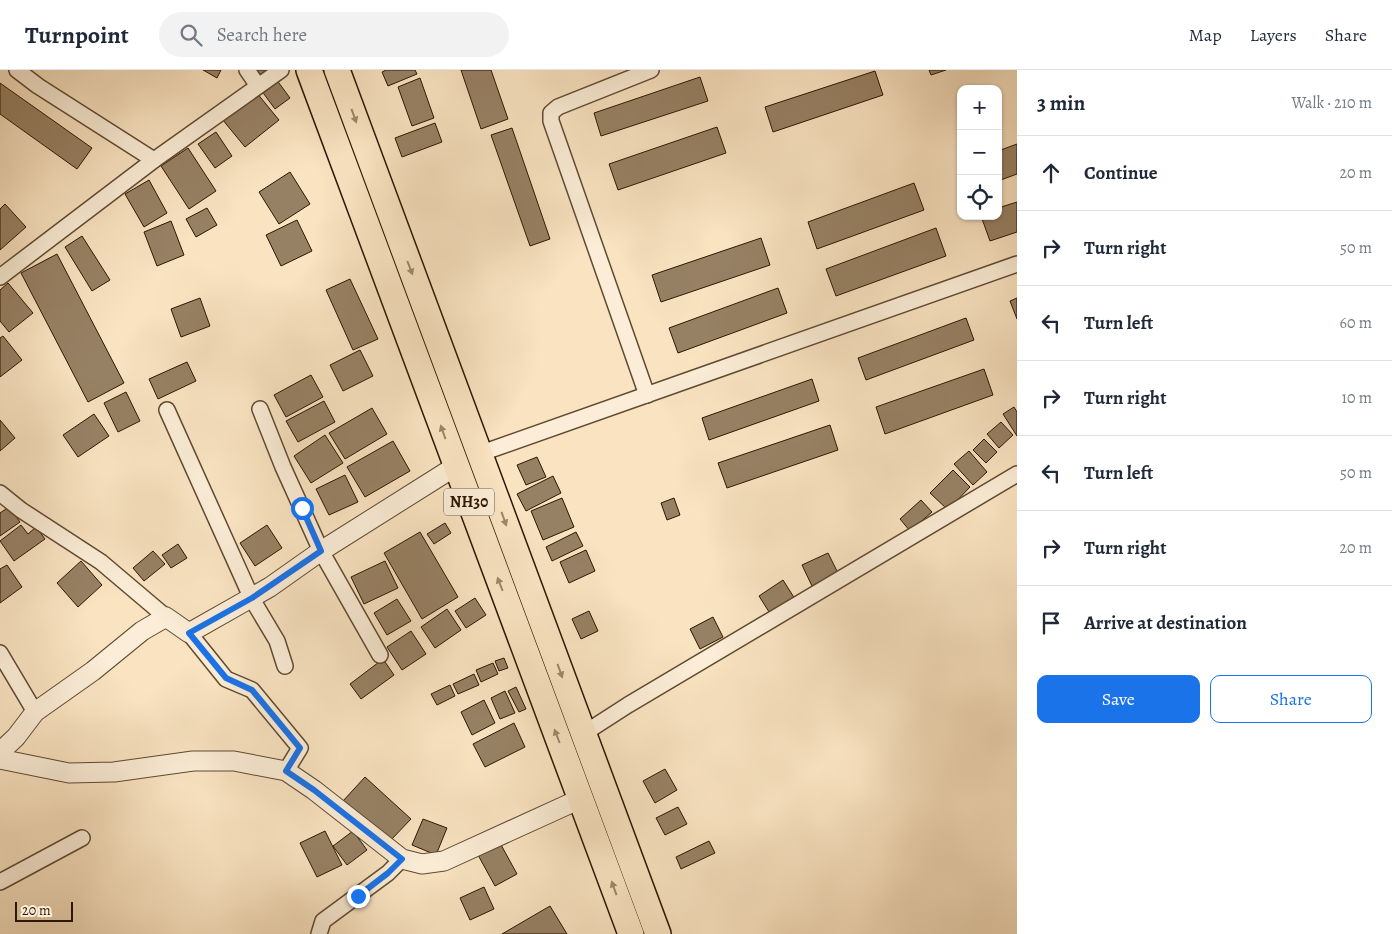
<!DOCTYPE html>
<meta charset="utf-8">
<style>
body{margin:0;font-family:Alegreya,serif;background:#f2f2f3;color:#1f2937}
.controls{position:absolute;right:15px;top:15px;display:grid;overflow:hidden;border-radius:10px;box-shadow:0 1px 4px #0004}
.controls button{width:45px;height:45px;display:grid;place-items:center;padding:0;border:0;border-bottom:1px solid #e0e1e3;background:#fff;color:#1f2937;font:25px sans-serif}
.scale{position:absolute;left:15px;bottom:12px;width:58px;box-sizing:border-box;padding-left:5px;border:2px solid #2c1700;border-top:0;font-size:14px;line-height:18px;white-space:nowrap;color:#2c1700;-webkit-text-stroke:4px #fbedd7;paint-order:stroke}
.stop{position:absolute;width:15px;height:15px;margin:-11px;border:4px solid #1a73e8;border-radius:50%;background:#fff}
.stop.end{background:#1a73e8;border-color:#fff;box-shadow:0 1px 5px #0008}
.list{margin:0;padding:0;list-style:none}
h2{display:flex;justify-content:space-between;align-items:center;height:65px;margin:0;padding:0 20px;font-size:21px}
h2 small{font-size:16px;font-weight:400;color:#747a83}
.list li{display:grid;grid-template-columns:32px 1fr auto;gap:15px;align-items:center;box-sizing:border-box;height:75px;padding:0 20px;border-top:1px solid #e0e1e3}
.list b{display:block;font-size:19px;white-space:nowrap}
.list em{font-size:16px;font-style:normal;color:#747a83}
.actions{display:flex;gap:10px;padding:15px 20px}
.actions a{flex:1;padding:11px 0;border:1px solid #1a73e8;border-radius:10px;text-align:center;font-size:18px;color:#1a73e8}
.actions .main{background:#1a73e8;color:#fff}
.icon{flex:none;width:28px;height:28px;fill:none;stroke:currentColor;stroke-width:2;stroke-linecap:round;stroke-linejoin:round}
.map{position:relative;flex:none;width:1017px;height:864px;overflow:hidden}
header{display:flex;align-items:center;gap:30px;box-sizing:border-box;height:70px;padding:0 25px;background:#fff;border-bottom:1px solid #e0e1e3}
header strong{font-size:24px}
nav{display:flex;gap:28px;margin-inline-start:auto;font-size:18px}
.search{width:350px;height:45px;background:#f2f2f3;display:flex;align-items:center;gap:12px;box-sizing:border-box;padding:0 18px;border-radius:28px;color:#747a83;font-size:19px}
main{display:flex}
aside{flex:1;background:#fff}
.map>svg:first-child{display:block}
</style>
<header>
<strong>Turnpoint</strong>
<div class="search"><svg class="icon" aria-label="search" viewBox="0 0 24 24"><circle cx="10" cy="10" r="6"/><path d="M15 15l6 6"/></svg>Search here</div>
<nav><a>Map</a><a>Layers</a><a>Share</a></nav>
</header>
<main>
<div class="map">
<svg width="1017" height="864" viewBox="0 0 1017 864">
<rect width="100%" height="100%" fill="#f9e3c1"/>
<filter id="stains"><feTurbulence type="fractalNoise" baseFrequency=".004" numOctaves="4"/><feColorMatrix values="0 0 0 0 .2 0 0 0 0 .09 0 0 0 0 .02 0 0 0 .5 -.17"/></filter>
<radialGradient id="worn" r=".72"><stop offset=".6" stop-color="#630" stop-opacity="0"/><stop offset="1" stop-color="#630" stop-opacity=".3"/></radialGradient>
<g fill="#978164" stroke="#2c1700">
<polygon points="203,0 221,0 217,8"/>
<polygon points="251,0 267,0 256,7"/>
<polygon points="386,0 415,0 417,4 388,16 382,2"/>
<polygon points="461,0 491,0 508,49 481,59"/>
<polygon points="929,0 946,0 931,5"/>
<polygon points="875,1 883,25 773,62 765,37"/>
<polygon points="700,7 708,31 601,66 594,43"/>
<polygon points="420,8 434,48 412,56 398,17"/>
<polygon points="276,9 290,28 275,39 261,20"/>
<polygon points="0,13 92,78 77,99 0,44"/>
<polygon points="256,22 279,50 245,77 222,49"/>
<polygon points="435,53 442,72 402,87 395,68"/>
<polygon points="717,57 726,83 618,120 609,94"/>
<polygon points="512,58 550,169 530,176 491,65"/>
<polygon points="216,62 232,86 215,98 198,74"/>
<polygon points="1017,74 1017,104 998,111 998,81"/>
<polygon points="188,78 216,121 189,139 161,96"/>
<polygon points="290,102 310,134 279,154 259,122"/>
<polygon points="149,110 167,143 144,157 125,124"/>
<polygon points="914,113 924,140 817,179 808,152"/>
<polygon points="1017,132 1017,162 990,171 981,146 998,146 998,138"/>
<polygon points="5,134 26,157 0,180 0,139"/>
<polygon points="207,138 217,155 196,167 186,149"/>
<polygon points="297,150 312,181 281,196 266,165"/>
<polygon points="171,151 184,185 157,196 144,162"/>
<polygon points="936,158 946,186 836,226 826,199"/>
<polygon points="82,166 110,210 92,221 65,177"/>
<polygon points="761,168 770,195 661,232 652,205"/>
<polygon points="57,184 124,313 88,332 21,203"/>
<polygon points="350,209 378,269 353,280 326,220"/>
<polygon points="8,213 33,243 9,262 0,251 0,220"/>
<polygon points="778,218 787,243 678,283 669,258"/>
<polygon points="200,228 210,256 181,267 171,239"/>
<polygon points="1017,228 1017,249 1010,231"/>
<polygon points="966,248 974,270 866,310 858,288"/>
<polygon points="3,266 22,290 0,307 0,268"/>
<polygon points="360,280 373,306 343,321 330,295"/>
<polygon points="187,292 196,311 158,329 149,309"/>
<polygon points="984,299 993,325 885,364 876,337"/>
<polygon points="311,305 323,327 286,347 274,325"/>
<polygon points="812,309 819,331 709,370 702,348"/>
<polygon points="126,322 140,351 118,362 104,333"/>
<polygon points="324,331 335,352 298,372 286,351"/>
<polygon points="1014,337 1017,342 1017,366 1003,344"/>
<polygon points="372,338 387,364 345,389 329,363"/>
<polygon points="94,344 109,366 78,387 63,365"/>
<polygon points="0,350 15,368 0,381"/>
<polygon points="1001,352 1013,365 999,378 987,364"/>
<polygon points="830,355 838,380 727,418 718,393"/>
<polygon points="325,365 343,393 311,413 294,386"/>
<polygon points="984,369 997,382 986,393 973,380"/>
<polygon points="393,371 410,401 365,427 347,397"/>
<polygon points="969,381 987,402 973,415 954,394"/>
<polygon points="537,387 546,407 526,415 517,395"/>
<polygon points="953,400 970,417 948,440 930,423"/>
<polygon points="345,405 358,432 329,445 316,419"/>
<polygon points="553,406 561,423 526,441 517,424"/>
<polygon points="562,428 574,457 543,470 531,441"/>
<polygon points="674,428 680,445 667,450 661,433"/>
<polygon points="921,430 932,442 910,461 900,449"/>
<polygon points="9,437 20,452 0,466 0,443"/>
<polygon points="445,453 451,463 434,474 427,464"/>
<polygon points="21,455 28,464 36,457 45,469 14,491 0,471"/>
<polygon points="267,455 282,478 255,496 240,473"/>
<polygon points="420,462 458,527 422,549 384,483"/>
<polygon points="576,462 583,476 552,491 546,477"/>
<polygon points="178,474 187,488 171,498 162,485"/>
<polygon points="586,480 595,501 569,513 560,492"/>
<polygon points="153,481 165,494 144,511 133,498"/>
<polygon points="828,483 838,503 812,516 802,495"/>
<polygon points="81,491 102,515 78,537 57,513"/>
<polygon points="385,491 398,518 364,534 351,507"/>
<polygon points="7,495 22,517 0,533 0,499"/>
<polygon points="783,510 795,529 771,545 759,526"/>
<polygon points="475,528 486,545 466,558 455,541"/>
<polygon points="397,529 411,551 387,565 374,543"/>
<polygon points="447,539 461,560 435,578 421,557"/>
<polygon points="589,541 598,561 581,569 572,549"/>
<polygon points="713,547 723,567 700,579 690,559"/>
<polygon points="411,561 426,584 402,600 387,577"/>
<polygon points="504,588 508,598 499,601 495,591"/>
<polygon points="383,589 394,605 361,629 350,614"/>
<polygon points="493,593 498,604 481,612 476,600"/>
<polygon points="474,604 479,615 458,624 453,614"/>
<polygon points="450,615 455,626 437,635 431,624"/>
<polygon points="516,617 526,639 519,642 508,621"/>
<polygon points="505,621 515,643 500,649 491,628"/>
<polygon points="484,630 495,653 472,665 461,642"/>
<polygon points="514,653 525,677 485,697 473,674"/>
<polygon points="665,699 677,720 655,733 643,711"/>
<polygon points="365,707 411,749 389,772 343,731"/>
<polygon points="678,737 687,754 665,765 656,748"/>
<polygon points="423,749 447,758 436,785 412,775"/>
<polygon points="325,761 342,795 317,807 300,773"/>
<polygon points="353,761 367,780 347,795 333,776"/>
<polygon points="709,771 715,783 681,799 676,787"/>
<polygon points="500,773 517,804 495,816 478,785"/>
<polygon points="484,817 494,839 470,850 460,828"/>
<polygon points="550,836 567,864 502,864"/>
</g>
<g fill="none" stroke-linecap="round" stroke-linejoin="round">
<defs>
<g id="minor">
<polyline points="17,0 38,16 154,90"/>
<polyline points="247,0 258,16"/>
<polyline points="0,207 154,90 281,0"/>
<polyline points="647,325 551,51 551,43 558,37 651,0"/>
<polyline points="260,339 283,397 321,481 380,585"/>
<polyline points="167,340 252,529 277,571 285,596"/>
<polyline points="479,384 1017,194"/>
<polyline points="0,423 21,440 101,492 166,547"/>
<polyline points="189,563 226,609 252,620 300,678 286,701"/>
<polyline points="0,583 35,642"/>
<polyline points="583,664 628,635 1017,404"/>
<polyline points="0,812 82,768"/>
<polyline points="319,864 323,851 388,803 402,789"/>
</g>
<g id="tertiary">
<polyline points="0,682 16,667 35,642 93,601 142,561 166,547 189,563 270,517 321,481 456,396"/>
<polyline points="0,689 69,703 114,702 193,691 234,691 286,701 314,720 402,789 422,794 444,791 580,729"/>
</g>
<g id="trunk">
<polyline points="309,0 631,864"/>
<polyline points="337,0 658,864"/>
</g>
</defs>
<use href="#minor" stroke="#5f4a30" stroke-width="18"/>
<use href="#tertiary" stroke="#5f4a30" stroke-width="21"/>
<use href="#trunk" stroke="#2c1700" stroke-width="28"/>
<use href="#minor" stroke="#fbedd7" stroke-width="15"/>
<use href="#tertiary" stroke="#fbedd7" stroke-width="19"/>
<use href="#trunk" stroke="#f9e3c1" stroke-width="25"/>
</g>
<defs><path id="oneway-solid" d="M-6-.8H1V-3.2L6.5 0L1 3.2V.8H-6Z" transform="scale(1.25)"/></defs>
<g fill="#9d876a">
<use href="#oneway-solid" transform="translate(354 46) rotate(70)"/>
<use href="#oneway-solid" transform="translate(410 198) rotate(69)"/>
<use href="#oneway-solid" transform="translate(443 362) rotate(-110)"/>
<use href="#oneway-solid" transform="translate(504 449) rotate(70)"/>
<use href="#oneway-solid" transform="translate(500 514) rotate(-111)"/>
<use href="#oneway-solid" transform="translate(560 601) rotate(70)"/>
<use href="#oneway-solid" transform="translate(557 666) rotate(-111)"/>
<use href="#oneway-solid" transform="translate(614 818) rotate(-110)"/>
</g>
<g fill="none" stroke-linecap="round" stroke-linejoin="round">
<polyline stroke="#1a73e8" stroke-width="6" points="302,438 321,481 252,528 189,563 226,608 252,620 300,678 286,701 314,720 402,789 388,803 358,826"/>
</g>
<g text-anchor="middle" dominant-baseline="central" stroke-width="5" stroke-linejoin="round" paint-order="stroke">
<rect fill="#fbedd7" stroke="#6a5740" stroke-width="1" x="444" y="418.5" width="50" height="27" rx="4"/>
<g font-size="16" font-weight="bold" fill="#2c1700">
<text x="469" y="432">NH30</text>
</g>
</g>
<rect width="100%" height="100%" filter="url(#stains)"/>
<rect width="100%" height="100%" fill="url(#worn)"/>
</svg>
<div class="controls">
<button>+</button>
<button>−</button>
<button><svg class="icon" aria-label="locate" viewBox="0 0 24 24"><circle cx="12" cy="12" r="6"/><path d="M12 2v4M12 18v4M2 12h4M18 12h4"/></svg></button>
</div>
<div class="scale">20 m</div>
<div class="stop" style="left:302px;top:438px"></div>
<div class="stop end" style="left:358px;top:826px"></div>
</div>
<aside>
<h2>3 min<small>Walk · 210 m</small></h2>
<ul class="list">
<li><svg class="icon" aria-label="ahead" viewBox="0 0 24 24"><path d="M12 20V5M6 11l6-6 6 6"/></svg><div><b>Continue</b></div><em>20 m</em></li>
<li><svg class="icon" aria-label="right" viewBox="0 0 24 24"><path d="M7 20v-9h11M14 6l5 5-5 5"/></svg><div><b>Turn right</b></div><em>50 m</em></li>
<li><svg class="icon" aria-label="left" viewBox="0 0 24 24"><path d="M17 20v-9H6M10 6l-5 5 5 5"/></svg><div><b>Turn left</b></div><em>60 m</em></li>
<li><svg class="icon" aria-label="right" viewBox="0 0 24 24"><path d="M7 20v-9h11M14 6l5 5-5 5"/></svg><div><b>Turn right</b></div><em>10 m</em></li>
<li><svg class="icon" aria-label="left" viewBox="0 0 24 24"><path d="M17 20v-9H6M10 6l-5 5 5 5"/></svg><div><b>Turn left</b></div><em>50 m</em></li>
<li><svg class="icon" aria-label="right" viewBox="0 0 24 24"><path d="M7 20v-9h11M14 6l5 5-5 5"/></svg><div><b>Turn right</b></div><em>20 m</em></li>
<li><svg class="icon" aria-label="arrive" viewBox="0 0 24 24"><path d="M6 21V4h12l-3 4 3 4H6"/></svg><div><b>Arrive at destination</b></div></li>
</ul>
<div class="actions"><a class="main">Save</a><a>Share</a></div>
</aside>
</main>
